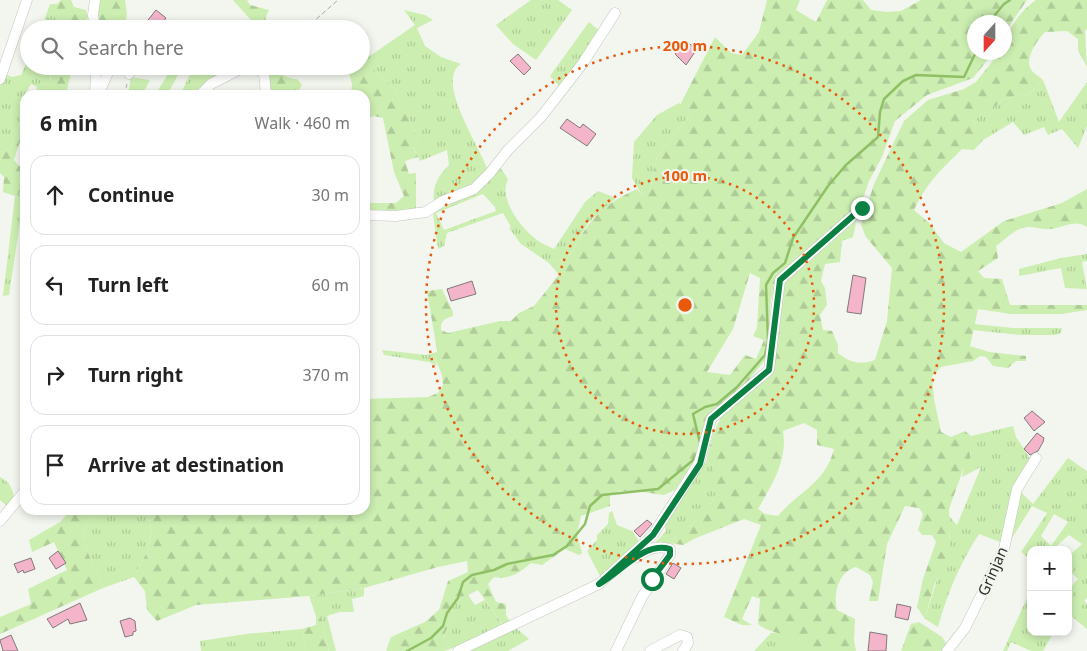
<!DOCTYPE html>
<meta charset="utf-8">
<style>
body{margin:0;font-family:"Noto Sans",sans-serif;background:#f6f6f6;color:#222}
.controls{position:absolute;right:15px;bottom:15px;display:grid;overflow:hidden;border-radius:10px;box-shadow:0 2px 8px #0003}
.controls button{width:45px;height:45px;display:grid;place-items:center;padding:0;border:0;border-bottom:1px solid #e0e0e0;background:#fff;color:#222;font:25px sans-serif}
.compass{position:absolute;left:967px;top:15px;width:45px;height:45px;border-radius:50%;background:#fff;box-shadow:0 2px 8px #0003;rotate:201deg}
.stop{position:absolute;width:15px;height:15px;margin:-11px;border:4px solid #0b8043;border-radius:50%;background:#fff}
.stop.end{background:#0b8043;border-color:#fff;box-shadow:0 1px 5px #0008}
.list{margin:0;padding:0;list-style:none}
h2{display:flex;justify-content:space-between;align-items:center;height:65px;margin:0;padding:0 20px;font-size:21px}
h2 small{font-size:16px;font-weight:400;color:#767676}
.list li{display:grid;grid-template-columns:32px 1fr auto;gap:15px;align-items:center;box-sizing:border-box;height:80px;margin:0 10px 10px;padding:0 10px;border:1px solid #e0e0e0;border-radius:15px}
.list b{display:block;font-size:19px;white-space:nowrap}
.list em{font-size:16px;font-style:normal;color:#767676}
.icon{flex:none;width:28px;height:28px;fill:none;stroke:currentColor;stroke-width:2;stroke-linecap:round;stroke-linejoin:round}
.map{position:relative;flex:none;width:1087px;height:651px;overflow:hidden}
.search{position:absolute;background:#fff;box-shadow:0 2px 8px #0003;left:20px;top:20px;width:350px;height:55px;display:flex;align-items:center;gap:12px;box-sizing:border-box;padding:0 18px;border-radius:28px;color:#767676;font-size:19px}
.panel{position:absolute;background:#fff;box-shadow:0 2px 8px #0003;left:20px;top:90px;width:350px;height:425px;border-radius:15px}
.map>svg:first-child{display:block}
</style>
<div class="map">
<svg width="1087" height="651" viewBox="0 0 1087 651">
<defs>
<pattern id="grass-tufts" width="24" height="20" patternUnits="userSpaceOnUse" patternTransform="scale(1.25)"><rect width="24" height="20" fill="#cceeb1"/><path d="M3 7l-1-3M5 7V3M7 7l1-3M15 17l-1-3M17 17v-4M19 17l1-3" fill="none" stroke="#afcc98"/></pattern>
<pattern id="forest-firs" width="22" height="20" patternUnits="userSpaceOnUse" patternTransform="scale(1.25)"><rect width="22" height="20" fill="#cceeb1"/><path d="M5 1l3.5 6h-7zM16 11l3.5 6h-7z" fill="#afcc98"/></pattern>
</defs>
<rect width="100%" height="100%" fill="#f2f6ef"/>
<g fill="url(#grass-tufts)" fill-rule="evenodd">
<polygon points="531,0 558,0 572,10 536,60 513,44 496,25"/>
<polygon points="50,4 67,24 65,29 41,29"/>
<path d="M404,10L425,15L433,20L417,28L425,46L441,57L461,64C434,81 482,149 488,171L474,184L434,202C432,186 438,176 449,165L447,150L420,161L413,146L420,143L394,89L364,60L415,25Z"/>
<polygon points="589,22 600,31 560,87 550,76"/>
<path d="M29,58V66H48C51,77 52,85 46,95H35L37,87L31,84L22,99L25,108L10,150L0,152V86L5,74L12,77L21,75Z"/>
<polygon points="173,66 183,66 167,95 155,95"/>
<polygon points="194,66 214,66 221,74 200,87 193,95 180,95"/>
<polygon points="131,77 150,80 143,93 147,95 128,95"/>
<path d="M1043,80L1059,122L1087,82V126L1078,148L1062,129L1048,135L1044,127L1024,135L1013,122L983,140L974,128L975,119C985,111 996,108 1003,99L1029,94Z"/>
<polygon points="679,103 691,113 657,157 650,190 642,195 632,178 634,142 657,115"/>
<path d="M499,166L508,179C498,199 521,228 537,240C542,244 549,246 554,249L585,202L598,191L616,198L588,223L567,260L558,259L549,263L521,244L509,228L511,227L503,213L447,233L444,246L438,249L433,213L486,185ZM483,194L495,207L496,211L444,230L436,213Z"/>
<polygon points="25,189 9,295 3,296 15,196"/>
<polygon points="1087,254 1087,261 1082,262 1087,289 1065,288 1061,268 1019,276 1019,269 1061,258"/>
<polygon points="974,324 1013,328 1062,328 1061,333 1055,335 1020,335 972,330"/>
<polygon points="382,350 426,355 437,352 435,358 437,366 429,362 384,355"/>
<path d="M1013,426L1016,437L1031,460L1003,543L979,534C960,563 947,594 938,627L925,619L950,537L948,515L957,525L981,467L962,477L964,467L971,455L969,446L971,436Z"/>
<path d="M1068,458L1087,471V598L1084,601L1087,605V629L1071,616L1072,604L1068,600V590L1078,579L1068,569V551L1072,553L1082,544L1069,535L1052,550H1031V560L1021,552L1047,513L1032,506L1009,543L1020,491L1033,504ZM1054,514L1068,522L1051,546L1041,536Z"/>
<polygon points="706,462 713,465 719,486 710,507 704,515 669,543 650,548 666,531 665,525"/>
<path d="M0,477C10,482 13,489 14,499L7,506L0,500Z"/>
<path d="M98,510H147C156,542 148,550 134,577L103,588C99,572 77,540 85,525C88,519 94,514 98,510Z"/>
<polygon points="612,511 617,525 632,531 642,546 601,578 587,551 597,540 597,535 608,524 609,513"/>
<polygon points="364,588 364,596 352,599 354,612 340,612 327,616 336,651 329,651 321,616 316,616 309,596"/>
<polygon points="1031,589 1031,632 1054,632 1043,651 1031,651 1011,642 1007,651 1003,651"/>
<polygon points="468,595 475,605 485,600 504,627 450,649 443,638 453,615 452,603"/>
<polygon points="516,628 529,639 508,651 469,651"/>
<polygon points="302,629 306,651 201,651 200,641 246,634"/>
<polygon points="781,632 794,637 794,651 754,651 771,633"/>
</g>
<g fill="url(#forest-firs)" fill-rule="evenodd">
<path d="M61,0H71L74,7L86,10L88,18C83,23 76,23 72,29H65L67,24L50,4H57Z"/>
<polygon points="98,0 125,0 127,14 124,29 98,29"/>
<polygon points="233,0 247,0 250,5 269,10 266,16 264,29 259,29"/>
<path d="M767,0H800L796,10L816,22L827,0H863L871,10L887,12L901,11L921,0H1027L1005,32L1004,22H974V52L993,53L973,78L927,95L895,121L882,157L869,181L859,211L778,280L771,299L766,359L734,398L721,408L702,451L675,490L664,495L636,491H620L610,494V506L581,516L577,534L582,553L579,555L565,549L542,565L531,563C520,573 508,580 494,577L488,584L496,602L506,604V615L511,623L503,625L478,590L452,603L453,615L443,638L450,649L445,651H386L391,637L425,622L439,610L448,581L468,572L467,561L438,567L364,588L309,596L196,605L157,621L147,610L145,591L134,577C148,550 156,542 147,510H365V399L428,397L438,393L443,385L442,375L435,358L437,351L427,291L442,289L453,312V316L445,319L441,324V330L448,333L500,321H511L519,313L534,306L559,275L549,263L558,259L567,260C588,223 597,207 637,189L642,195L650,190L657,157L691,113L680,105L715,37L731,53L742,55L759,32ZM750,273L760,278L757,328L753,336L764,340L756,359L745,355L730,375L707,372L733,329Z"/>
<path d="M1036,0H1087V29L1085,31L1087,67L1078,50V39L1067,31L1045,32C1037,40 1022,61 1033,72C1036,75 1040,77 1043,80L1029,94L1003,99C996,108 985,111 975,119L974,128L983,140L974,150L962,149C940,171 928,181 914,210L929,223L944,243L961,252L1004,221L1062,203L1087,189V227C1075,218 1061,229 1049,229C1040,230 1032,225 1022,228C1013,231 1004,240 996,246L998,258L978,271L984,278L1002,279L1010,305H1087V310L1062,314H1011L978,309L970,346L989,352L1026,356V361H1016L1008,368L993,366L986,357L980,356L973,361L941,367L932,376L934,399L941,432L951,437L965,431L971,436C969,445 971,453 970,463L964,467L949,509L950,547L934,586L925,619L917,607L923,579L936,542L932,535H922L918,530L923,514L919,508L905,506L887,544L878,601H869L873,582L870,575L856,567C838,572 833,594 837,610L855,619L854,640L856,651H794V637C779,632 771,634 758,624L760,599L752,596L742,619L752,625H742L724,617L761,525L744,519L696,538L683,545L669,543C698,518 726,508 713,465L706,462L713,434L722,415L776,355L778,298L786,277L857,218L853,237L842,241L840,262L825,264L821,281L825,288L827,305L820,315L823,330L832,331L838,345V353C850,363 860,365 875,360L887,321L892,268L866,237L861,225L874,184L904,121L928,100L964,89L976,82L999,53L1004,52C1005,32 1019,12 1036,0ZM804,423L817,430V445L834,449C825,484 799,491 778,516L765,514L758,509C772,484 788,460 783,431Z"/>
<polygon points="364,60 394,89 420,143 413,147 418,157 405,161 409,174 416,173 416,208 409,210 365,213 365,203 396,203 404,196 394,172 383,118 374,116 365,119 365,95 351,95 352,85 349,72 356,66 361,66"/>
<polygon points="48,66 67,66 71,72 66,95 46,95 51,79"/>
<path d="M264,66C275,66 284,80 297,79L302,85L299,90L291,91L288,95H270V80Z"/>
<polygon points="25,108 25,126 14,160 19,166 23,166 25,159 25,189 15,196 3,192 4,177 0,173 0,152 10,150"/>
<path d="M71,510H98C94,514 88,519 85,525C77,540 99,572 103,588L0,634V617L31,604L28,589L67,570L54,542L32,552L29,540L60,522Z"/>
<polygon points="316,616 321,616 329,651 306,651 302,629 316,625"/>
<polygon points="919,622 942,637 946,643 943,651 901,651 911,624"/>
</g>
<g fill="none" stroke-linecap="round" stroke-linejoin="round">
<g stroke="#90c066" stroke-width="2.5">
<polyline points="989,22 1004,4 1010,0"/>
<polyline points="700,443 693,414 705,407 717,404 737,387 765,355 768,340 766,285 773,273 785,263 793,238 828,186 846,165 878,137 880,112 884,99 903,81 916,75 964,77 976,52"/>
<polyline points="407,651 431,638 443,626 447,613 458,598 463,582 472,575 494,570 507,564 553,555 567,546 585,524 590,506 602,495 658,489 692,461 697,453"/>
</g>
</g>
<g fill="#f4b4c9" stroke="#82797c">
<polygon points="156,10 166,18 158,29 141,29"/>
<polygon points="684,40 697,49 686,65 675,54"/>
<polygon points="518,54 531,68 524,75 510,61"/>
<polygon points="567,119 580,128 583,124 596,134 587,146 560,128"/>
<polygon points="853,275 866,278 861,314 847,312"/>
<polygon points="472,281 476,294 451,301 447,289"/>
<polygon points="1032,411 1045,422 1034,431 1024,418"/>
<polygon points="1037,433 1044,438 1043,442 1038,451 1030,455 1024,449"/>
<polygon points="647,520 652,524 640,537 634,531"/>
<polygon points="58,551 66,563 56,569 49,558"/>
<polygon points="31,558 35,569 24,573 23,570 18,573 14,564"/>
<polygon points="673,563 681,568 674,579 666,574"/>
<polygon points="80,603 87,620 70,624 68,619 53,628 47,619"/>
<polygon points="897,604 911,607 908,620 895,617"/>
<polygon points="130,618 135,621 136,631 133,632 133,635 125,637 120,621"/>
<polygon points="870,632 887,635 886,651 868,651"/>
<polygon points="11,635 18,651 3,651 0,640"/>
</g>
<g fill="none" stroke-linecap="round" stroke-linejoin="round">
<defs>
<g id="street">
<polyline points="95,0 93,15 95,29"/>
<polyline points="252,66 264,73 266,95"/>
<polyline points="129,74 132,66"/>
<polyline points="0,79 27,0"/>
<polyline points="95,95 96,66"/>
<polyline points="98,95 111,66"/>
<polyline points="200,95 211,84 246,66"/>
<polyline points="365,215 396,216 426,212 443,201 474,189 490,173 508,150 541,117 583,63 615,13"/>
<polyline points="0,521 25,491"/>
<polyline points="458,651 599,584 653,535 699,463 711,419 769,370 780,280 862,208"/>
<path d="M616,651L642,597L670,555V549C657,545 648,549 637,557"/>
<polyline points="650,651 680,635 687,637 688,643 683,651"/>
<polyline points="947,651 965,628 1004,549 1017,489 1036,458"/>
</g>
</defs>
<use href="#street" stroke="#c3c7c0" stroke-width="11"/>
<g stroke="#a7aaa4" stroke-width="1" stroke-dasharray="5 2.5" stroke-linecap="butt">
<polyline points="305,29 338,0"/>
<polyline points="124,95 127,84"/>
</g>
<use href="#street" stroke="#fff" stroke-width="10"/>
</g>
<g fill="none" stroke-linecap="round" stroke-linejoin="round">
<path stroke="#0b8043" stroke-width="6" d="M652,579L670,555V549C644,541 620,573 599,584L653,535L700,464L711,419L769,370L780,280L862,208"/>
</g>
<g fill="none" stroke="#e8590c" stroke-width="2.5" stroke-dasharray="2.5 5">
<circle cx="685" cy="305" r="129"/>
<circle cx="685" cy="305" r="259"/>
</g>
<g text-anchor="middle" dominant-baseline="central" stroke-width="4" stroke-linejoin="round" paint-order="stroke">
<g font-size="15" fill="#2b2c29" stroke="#f2f6ef">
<text transform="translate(992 571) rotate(-66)">Grinjan</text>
</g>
</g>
<circle cx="685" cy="305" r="8" fill="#e8590c" stroke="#f2f6ef" stroke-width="2.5"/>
<g font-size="15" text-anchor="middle" font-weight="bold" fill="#e8590c" stroke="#f2f6ef" stroke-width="4" stroke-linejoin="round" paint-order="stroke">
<text x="685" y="51">200 m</text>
<text x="685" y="181">100 m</text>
</g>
</svg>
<div class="controls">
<button>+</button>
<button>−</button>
</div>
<svg class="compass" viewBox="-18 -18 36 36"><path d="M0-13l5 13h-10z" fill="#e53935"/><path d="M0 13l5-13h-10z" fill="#767676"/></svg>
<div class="stop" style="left:652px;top:579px"></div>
<div class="stop end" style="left:862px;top:208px"></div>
<div class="search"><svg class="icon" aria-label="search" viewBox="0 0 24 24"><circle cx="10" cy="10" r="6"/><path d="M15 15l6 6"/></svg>Search here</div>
<section class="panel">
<h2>6 min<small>Walk · 460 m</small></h2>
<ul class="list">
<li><svg class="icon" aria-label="ahead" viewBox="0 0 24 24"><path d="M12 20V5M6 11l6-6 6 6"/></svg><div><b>Continue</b></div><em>30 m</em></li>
<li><svg class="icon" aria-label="left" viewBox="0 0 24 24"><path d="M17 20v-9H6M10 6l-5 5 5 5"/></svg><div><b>Turn left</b></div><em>60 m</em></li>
<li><svg class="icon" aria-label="right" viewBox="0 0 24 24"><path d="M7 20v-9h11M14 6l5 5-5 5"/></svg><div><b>Turn right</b></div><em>370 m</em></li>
<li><svg class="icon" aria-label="arrive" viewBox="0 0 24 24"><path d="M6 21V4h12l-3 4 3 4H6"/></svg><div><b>Arrive at destination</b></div></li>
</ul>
</section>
</div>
